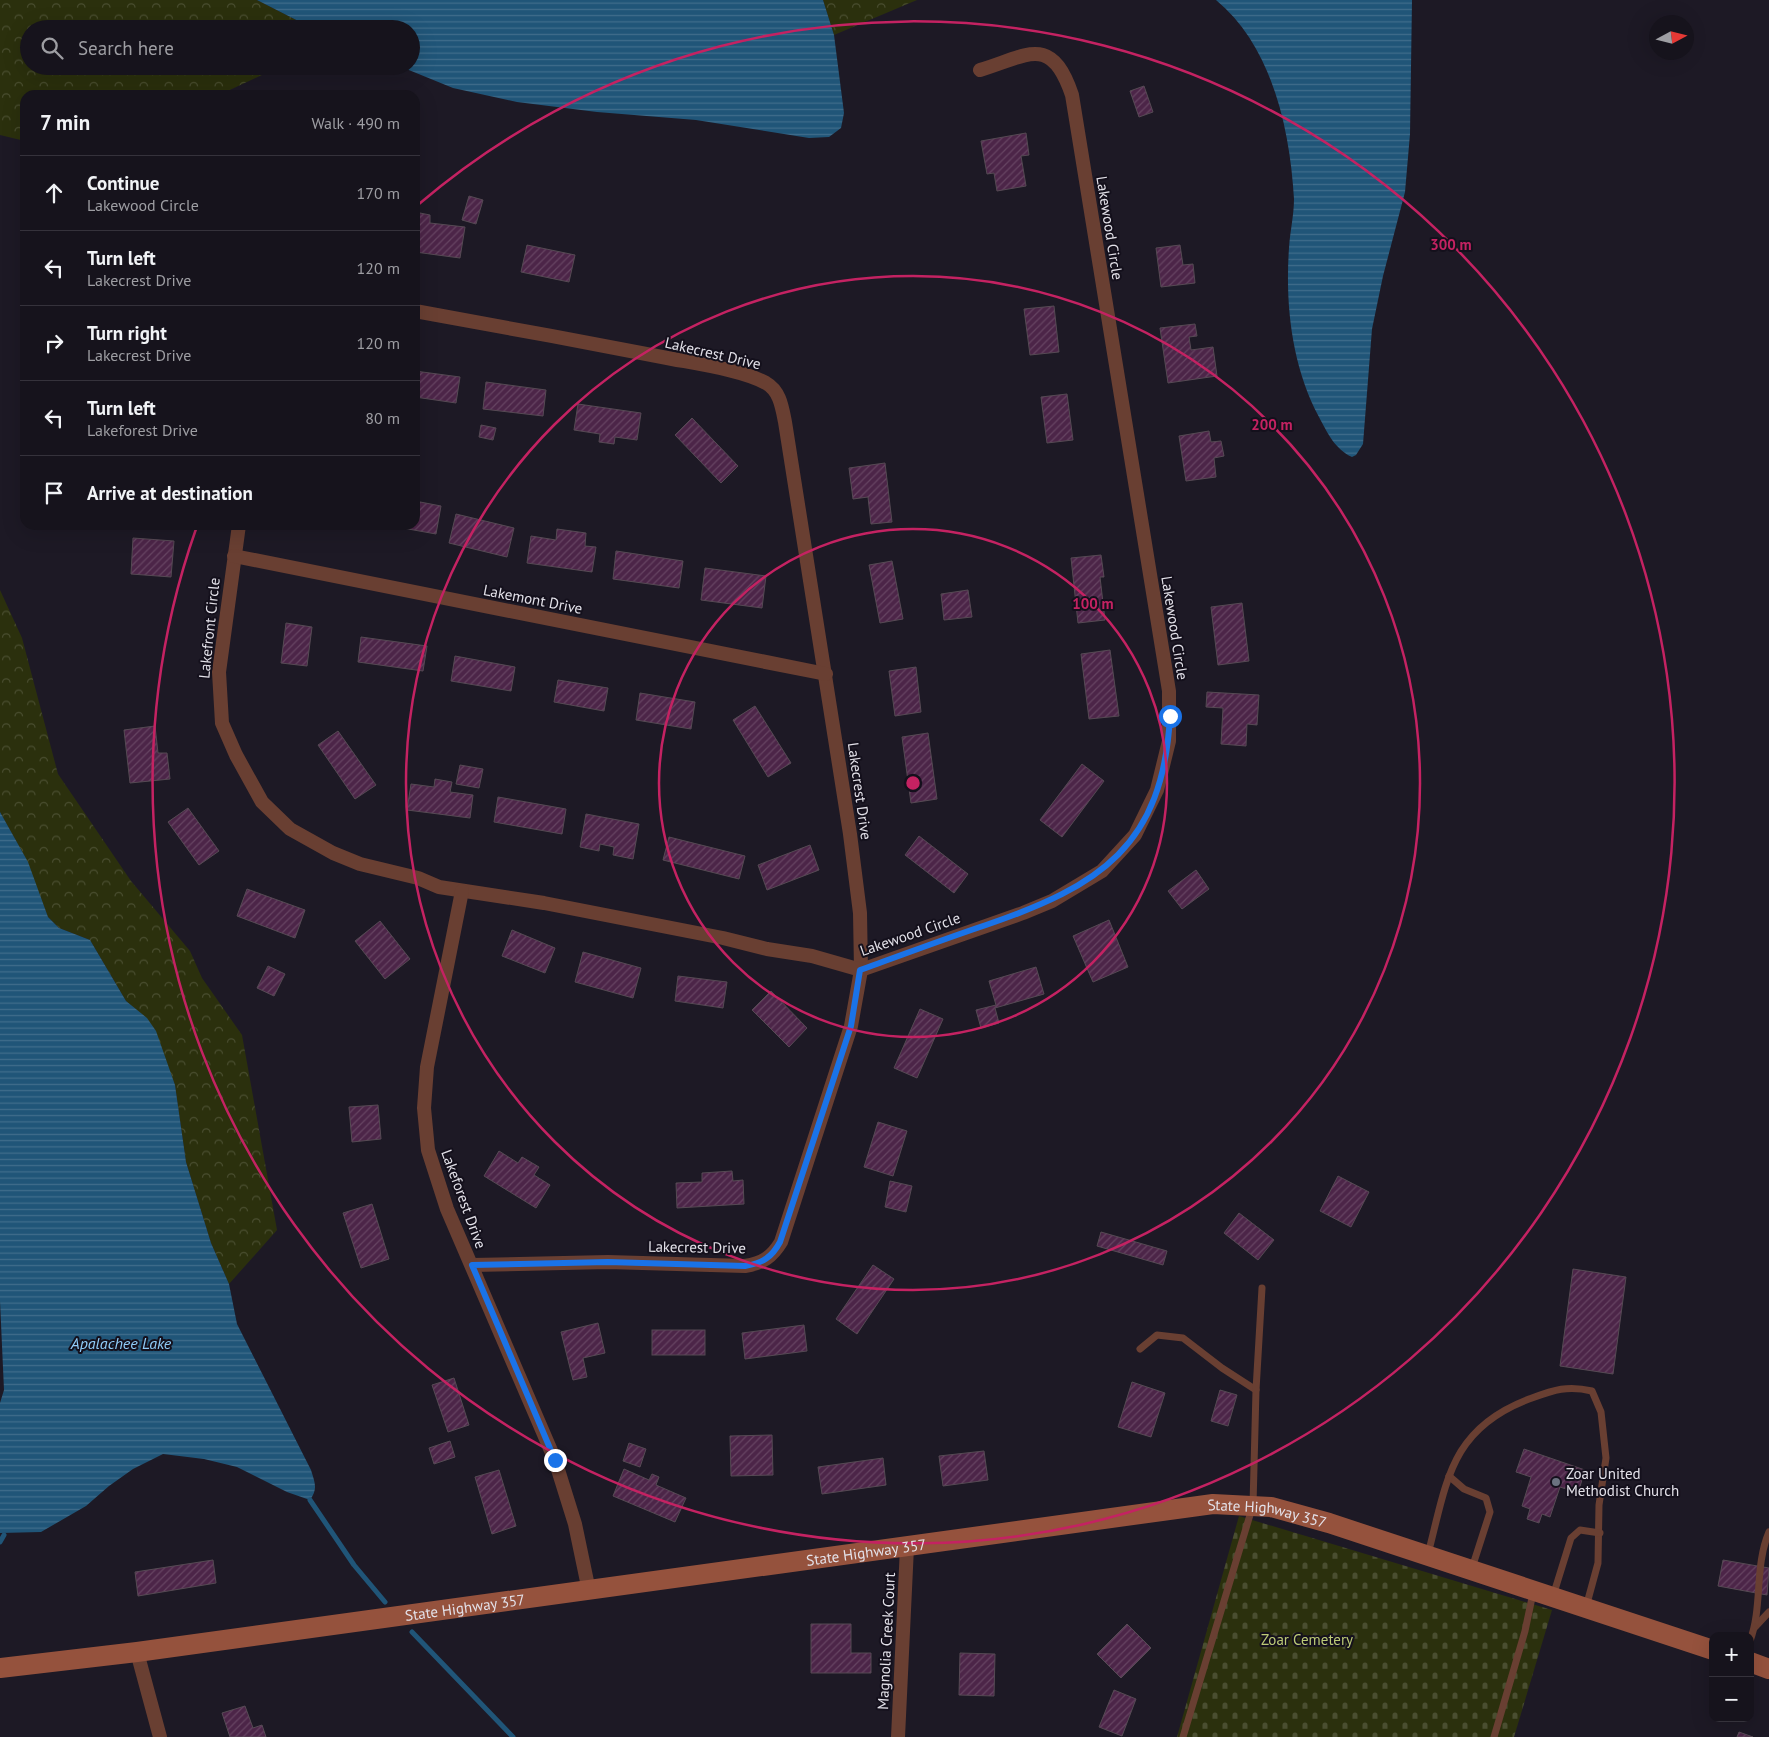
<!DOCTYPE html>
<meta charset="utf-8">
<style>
body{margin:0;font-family:"PT Sans",sans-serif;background:#232029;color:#f1f3f6}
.controls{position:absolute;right:15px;bottom:15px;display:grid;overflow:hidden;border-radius:10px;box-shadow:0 5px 20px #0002}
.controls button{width:45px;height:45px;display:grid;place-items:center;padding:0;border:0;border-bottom:1px solid #35323b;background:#16131c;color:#f1f3f6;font:25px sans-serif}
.compass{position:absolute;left:1649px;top:15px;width:45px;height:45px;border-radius:50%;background:#16131c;box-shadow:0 5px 20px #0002;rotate:83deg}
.stop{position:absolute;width:15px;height:15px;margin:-11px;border:4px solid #1a73e8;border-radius:50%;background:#fff}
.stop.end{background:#1a73e8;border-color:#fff;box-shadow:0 1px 5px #0008}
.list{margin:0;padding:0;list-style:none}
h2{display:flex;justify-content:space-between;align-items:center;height:65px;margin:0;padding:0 20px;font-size:21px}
h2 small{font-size:16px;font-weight:400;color:#9e9ea3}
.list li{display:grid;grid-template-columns:32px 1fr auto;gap:15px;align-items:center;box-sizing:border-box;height:75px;padding:0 20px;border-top:1px solid #35323b}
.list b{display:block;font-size:19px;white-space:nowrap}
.list p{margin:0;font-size:16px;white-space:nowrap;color:#9e9ea3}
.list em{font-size:16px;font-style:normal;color:#9e9ea3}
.icon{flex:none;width:28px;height:28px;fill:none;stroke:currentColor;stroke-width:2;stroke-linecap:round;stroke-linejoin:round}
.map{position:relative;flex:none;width:1769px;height:1737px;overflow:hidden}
.search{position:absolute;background:#16131c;box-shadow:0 5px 20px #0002;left:20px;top:20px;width:400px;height:55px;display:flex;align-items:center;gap:12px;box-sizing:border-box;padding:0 18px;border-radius:28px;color:#9e9ea3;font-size:19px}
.panel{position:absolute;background:#16131c;box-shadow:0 5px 20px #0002;left:20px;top:90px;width:400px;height:440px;border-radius:15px}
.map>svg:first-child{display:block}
</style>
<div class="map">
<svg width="1769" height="1737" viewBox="0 0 1769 1737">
<defs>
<pattern id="forest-crowns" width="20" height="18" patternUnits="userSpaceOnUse" patternTransform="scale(1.25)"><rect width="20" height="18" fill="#2b300d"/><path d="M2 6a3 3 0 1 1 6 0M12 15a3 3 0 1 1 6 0" fill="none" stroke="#4a4e30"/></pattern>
<pattern id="cemetery-stones" width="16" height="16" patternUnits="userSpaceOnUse" patternTransform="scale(1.25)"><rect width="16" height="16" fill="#2b300d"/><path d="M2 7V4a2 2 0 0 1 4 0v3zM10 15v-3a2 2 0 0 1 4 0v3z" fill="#4a4e30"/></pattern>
<pattern id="water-rules" width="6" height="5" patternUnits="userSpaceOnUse" patternTransform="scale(1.25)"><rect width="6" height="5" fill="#205578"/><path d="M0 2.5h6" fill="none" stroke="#406d8b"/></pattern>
<pattern id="building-hatch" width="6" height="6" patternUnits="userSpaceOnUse" patternTransform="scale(1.25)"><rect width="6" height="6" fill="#4c2548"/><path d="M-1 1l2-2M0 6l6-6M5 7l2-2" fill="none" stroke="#664462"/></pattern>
</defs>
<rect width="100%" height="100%" fill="#1d1925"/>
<g fill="url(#forest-crowns)">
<polygon points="0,0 257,0 314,29 29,29 29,66 281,66 219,95 25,95 25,141 0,135"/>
<polygon points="823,0 917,0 834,35"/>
<polygon points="0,590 22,638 58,774 131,881 190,951 202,978 242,1035 277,1230 229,1284 211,1243 186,1162 175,1085 147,1019 126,1001 90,940 59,928 48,917 25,857 0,812"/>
</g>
<polygon fill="url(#cemetery-stones)" points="1239,1516 1552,1610 1514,1737 1177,1737"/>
<g fill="url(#water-rules)">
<polygon points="257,0 823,0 834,35 844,113 841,128 829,137 809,138 696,120 597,112 517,102 453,88 399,66 411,66 411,29 314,29"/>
<path d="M1216,0H1412L1410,134L1405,192L1383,276L1372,329L1363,444L1356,455L1352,457C1335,449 1328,434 1319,417C1292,366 1285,306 1289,248C1290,232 1294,215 1294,199C1290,129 1272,46 1216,0Z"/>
<path d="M0,812L28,862L48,917L59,928L90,940L126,1001L147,1018L156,1031L175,1085L186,1162L211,1243L229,1284L237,1324L311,1470C315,1483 318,1489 310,1500L287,1492L237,1467L204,1459L163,1454L133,1469L109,1486L86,1506L41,1532L0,1533V1403L4,1390L0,1301Z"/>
</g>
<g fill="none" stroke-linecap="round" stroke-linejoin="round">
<g stroke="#205578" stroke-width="5">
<polyline points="310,1500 354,1565 385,1602"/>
<polyline points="0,1542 4,1535"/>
<polyline points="412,1632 513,1737"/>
</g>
</g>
<g fill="url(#building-hatch)" stroke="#564a54">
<polygon points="1144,86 1153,112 1139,117 1130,91"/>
<polygon points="1026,133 1029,155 1021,156 1026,186 997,191 994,173 987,174 981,141"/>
<polygon points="469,196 483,200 476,224 462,220"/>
<polygon points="415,212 430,215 430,223 465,227 460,258 415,252"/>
<polygon points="527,245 575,255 569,282 521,272"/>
<polygon points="1180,245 1183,265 1193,264 1195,283 1161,287 1156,248"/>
<polygon points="1054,306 1059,352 1030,355 1024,309"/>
<polygon points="1195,324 1197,336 1189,337 1191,350 1213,347 1217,376 1168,383 1160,328"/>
<polygon points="415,371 460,377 456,403 415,397"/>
<polygon points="486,382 546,390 543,416 483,409"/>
<polygon points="1067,394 1073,440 1047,443 1041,397"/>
<polygon points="578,404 641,413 637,440 615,437 614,444 599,442 600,434 574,430"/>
<polygon points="692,418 738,466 721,483 675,435"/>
<polygon points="481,425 496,428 493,440 479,437"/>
<polygon points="1209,431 1211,442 1221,441 1224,456 1214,458 1216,477 1186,481 1179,436"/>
<polygon points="885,463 892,522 871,524 868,497 853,499 849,468"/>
<polygon points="415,501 441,506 436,534 386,525 415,525"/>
<polygon points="456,514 514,528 507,557 449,543"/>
<polygon points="557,529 586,533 585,546 596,547 592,572 527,563 531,536 556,540"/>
<polygon points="133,538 174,541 171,577 131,574"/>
<polygon points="616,551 683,561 679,588 613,579"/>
<polygon points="1101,555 1104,577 1100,577 1105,620 1078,623 1071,558"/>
<polygon points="892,561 903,619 880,623 869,565"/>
<polygon points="705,568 766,576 762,608 701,600"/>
<polygon points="968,590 972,617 944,620 941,594"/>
<polygon points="1242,603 1249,661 1218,665 1211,607"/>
<polygon points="286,623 312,627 307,666 281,663"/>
<polygon points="361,637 427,646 423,671 358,662"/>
<polygon points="1110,650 1119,716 1089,719 1081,654"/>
<polygon points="455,656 515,667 511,691 451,681"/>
<polygon points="916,667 921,712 895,716 889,671"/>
<polygon points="558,680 608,688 604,711 554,702"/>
<polygon points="1207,692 1259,695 1257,725 1247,724 1246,746 1221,744 1223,708 1206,707"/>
<polygon points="640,693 695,702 691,729 636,720"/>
<polygon points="755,706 791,763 768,777 733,720"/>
<polygon points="155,726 158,753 167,753 170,779 130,783 124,730"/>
<polygon points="338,731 376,785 355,799 318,745"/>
<polygon points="928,733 937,799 911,803 902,737"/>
<polygon points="1082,764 1104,781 1062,837 1040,820"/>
<polygon points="460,765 483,769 479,788 456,784"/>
<polygon points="435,779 452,782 450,792 473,795 470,818 407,810 411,784 434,787"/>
<polygon points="498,797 566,809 562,834 494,822"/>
<polygon points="188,808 219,851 199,865 168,822"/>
<polygon points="586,814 639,824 633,859 613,855 614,847 600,844 599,851 580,847"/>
<polygon points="919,836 968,874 954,893 905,855"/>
<polygon points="669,837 745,856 739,879 663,860"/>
<polygon points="810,845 819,870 767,890 758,865"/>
<polygon points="1196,870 1209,889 1182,909 1168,891"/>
<polygon points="247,889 305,910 295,938 237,916"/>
<polygon points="1109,920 1128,967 1093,982 1073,936"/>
<polygon points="380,921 410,959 385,979 355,941"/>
<polygon points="512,930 555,948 545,973 502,956"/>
<polygon points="583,952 641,968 633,998 575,982"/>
<polygon points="268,966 285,974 274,996 257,988"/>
<polygon points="1036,967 1044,994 995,1008 999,1023 981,1028 976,1010 996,1005 989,981"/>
<polygon points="678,976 727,982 723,1008 675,1001"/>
<polygon points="771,991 807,1028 789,1047 752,1010"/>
<polygon points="920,1009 943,1019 917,1078 894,1068"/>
<polygon points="378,1105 381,1139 352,1142 349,1107"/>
<polygon points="878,1122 907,1131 893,1176 864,1167"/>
<polygon points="499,1151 518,1163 522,1157 539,1167 534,1175 550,1185 536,1208 484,1176"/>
<polygon points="732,1171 733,1181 743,1180 744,1204 677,1208 676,1183 702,1182 702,1173"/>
<polygon points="1338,1176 1369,1192 1351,1227 1320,1211"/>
<polygon points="890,1181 912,1186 906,1212 885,1207"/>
<polygon points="372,1204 389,1259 361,1268 343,1213"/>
<polygon points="1239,1213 1274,1240 1258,1260 1224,1233"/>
<polygon points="1101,1232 1167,1251 1163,1265 1097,1246"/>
<polygon points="873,1265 894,1279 857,1334 836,1319"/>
<polygon points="1573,1269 1626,1277 1613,1374 1560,1366"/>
<polygon points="598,1323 605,1353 583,1358 587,1377 573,1380 561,1332"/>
<polygon points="804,1325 807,1351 745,1359 742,1333"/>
<rect x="652" y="1330" width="53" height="25"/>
<polygon points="454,1378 469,1425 448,1432 432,1385"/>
<polygon points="1132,1382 1165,1393 1151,1437 1118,1427"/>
<polygon points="1220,1390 1237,1395 1228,1426 1211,1421"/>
<polygon points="772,1435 773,1475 731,1476 730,1436"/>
<polygon points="450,1441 455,1457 434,1464 429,1448"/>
<polygon points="629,1443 646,1449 640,1467 623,1461"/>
<polygon points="1524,1449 1585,1470 1578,1493 1560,1487 1550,1517 1542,1514 1539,1523 1527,1519 1530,1509 1522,1506 1531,1477 1516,1472"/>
<polygon points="984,1451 988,1480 943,1486 939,1456"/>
<polygon points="883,1458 886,1485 822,1494 818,1467"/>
<polygon points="624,1469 649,1480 652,1474 659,1477 656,1485 686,1498 675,1522 613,1496"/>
<polygon points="499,1470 516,1526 492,1534 475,1477"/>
<polygon points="213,1560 216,1583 138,1596 135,1572"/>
<polygon points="1723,1560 1769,1568 1767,1595 1718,1586"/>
<polygon points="811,1624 851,1624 851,1653 871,1653 871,1673 811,1673"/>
<polygon points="1127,1624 1151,1648 1121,1678 1097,1654"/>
<polygon points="960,1653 995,1654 994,1696 959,1695"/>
<polygon points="1114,1690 1136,1699 1122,1736 1099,1727"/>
<polygon points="245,1706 253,1728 262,1725 266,1737 230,1737 222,1713"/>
<polygon points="1739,1732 1753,1737 1737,1737"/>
</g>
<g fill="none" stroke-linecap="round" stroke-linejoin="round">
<g stroke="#693f32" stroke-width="7">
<polyline points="1140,1349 1157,1335 1183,1338 1222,1368 1256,1390"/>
<polyline points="1449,1476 1464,1489 1486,1498 1490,1512 1472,1568"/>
<path d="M1428,1554C1447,1481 1450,1429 1529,1399C1554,1390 1567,1385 1592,1391L1601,1412L1606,1458L1599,1505L1598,1563L1586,1607"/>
<polyline points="1553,1596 1571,1538 1580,1530 1600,1533"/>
<polyline points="1755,1627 1769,1612"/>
<path d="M1750,1641C1763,1606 1754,1567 1769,1532"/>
<polyline points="1183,1737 1253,1505 1256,1390 1262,1288"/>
<polyline points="1494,1737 1525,1631 1533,1593"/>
</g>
<g stroke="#693f32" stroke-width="14">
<path d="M415,311C497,326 580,341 662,357C691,363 740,369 766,383C780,391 782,407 785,422L850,834L860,913L861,970L851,1026L781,1242C772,1257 763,1263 745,1266L608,1262L472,1265"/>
<path d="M239,525L219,672L222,723L236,755L262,802L290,829L333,853L360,864L418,878L439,887L544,903L723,938L767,949L812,956L861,970L1023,913L1052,901L1102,871L1135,835L1157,790L1169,741V691L1072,95C1051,33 1027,56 980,70"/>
<polyline points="234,556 826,674"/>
<polyline points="462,891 427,1067 424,1108 428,1150 447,1209 555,1460 575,1524 589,1591"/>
<polyline points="137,1652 160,1737"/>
<polyline points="898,1737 907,1547"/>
</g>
<g stroke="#95523d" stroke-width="20">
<polyline points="1750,1662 1769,1669"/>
<path id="s1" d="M0,1668L137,1652L1213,1504L1271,1507L1329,1523L1713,1650"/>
</g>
</g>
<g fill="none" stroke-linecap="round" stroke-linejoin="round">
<path stroke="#1a73e8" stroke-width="6" d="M555,1460L472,1265L608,1262L745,1266C763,1263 772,1257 780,1242L851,1026L860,970C902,955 944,939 986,925C1100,886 1163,846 1170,716"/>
</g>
<g fill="none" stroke="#c42262" stroke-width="2.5">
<circle cx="913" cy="783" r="254"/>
<circle cx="913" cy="783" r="507"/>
<path d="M419 204A761 761 0 1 1 196 529"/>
</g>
<circle fill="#6b7280" stroke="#14101c" stroke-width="2" cx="1556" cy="1482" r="5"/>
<g text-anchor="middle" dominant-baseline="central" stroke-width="4" stroke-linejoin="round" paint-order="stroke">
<g font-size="15" fill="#e3e1e9" stroke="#14101c">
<text transform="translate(1110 228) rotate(81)">Lakewood Circle</text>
<text transform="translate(713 353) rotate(13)">Lakecrest Drive</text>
<text transform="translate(533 599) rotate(11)">Lakemont Drive</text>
<text transform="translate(209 628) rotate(-84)">Lakefront Circle</text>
<text transform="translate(1175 628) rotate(81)">Lakewood Circle</text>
<text transform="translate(860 791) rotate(82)">Lakecrest Drive</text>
<text transform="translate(910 934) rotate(-19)">Lakewood Circle</text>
<text transform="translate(464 1199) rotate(70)">Lakeforest Drive</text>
<text transform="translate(697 1247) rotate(1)">Lakecrest Drive</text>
<text stroke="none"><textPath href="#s1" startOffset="1279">State Highway 357</textPath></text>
<text stroke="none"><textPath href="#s1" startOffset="874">State Highway 357</textPath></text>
<text stroke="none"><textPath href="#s1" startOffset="469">State Highway 357</textPath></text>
<text transform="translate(886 1641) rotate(-87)">Magnolia Creek Court</text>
</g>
<g font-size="15" fill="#e3e1e9" stroke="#14101c" text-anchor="start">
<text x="1566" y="1473">Zoar United<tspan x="1566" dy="17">Methodist Church</tspan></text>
</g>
<g font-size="15" fill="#bcca76" stroke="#14101c">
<text x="1307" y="1639">Zoar Cemetery</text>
</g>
<g font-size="16" font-style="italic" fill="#8fcbf8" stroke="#14101c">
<text x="121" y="1343">Apalachee Lake</text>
</g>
</g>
<circle cx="913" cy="783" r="8" fill="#c42262" stroke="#14101c" stroke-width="2.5"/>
<g font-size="15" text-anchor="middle" font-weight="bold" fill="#c42262" stroke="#14101c" stroke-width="4" stroke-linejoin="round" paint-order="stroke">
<text x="1451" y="250">300 m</text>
<text x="1272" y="430">200 m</text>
<text x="1093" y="609">100 m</text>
</g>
</svg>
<div class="controls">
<button>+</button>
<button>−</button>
</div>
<svg class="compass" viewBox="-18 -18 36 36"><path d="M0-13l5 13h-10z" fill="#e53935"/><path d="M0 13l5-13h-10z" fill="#9e9ea3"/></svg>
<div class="stop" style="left:1170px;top:716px"></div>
<div class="stop end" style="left:555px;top:1460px"></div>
<div class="search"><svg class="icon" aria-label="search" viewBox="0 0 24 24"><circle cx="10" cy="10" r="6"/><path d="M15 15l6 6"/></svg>Search here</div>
<section class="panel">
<h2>7 min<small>Walk · 490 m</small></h2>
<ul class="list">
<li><svg class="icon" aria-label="ahead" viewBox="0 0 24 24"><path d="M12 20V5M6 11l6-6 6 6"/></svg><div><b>Continue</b><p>Lakewood Circle</p></div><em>170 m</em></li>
<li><svg class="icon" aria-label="left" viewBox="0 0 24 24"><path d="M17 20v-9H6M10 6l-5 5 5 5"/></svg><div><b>Turn left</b><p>Lakecrest Drive</p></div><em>120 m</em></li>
<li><svg class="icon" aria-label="right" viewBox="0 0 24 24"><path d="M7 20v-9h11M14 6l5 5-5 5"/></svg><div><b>Turn right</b><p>Lakecrest Drive</p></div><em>120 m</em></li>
<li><svg class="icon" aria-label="left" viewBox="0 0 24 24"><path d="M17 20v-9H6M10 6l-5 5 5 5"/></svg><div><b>Turn left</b><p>Lakeforest Drive</p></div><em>80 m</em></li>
<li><svg class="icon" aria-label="arrive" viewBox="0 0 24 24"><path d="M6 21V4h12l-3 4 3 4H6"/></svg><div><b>Arrive at destination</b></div></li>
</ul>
</section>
</div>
